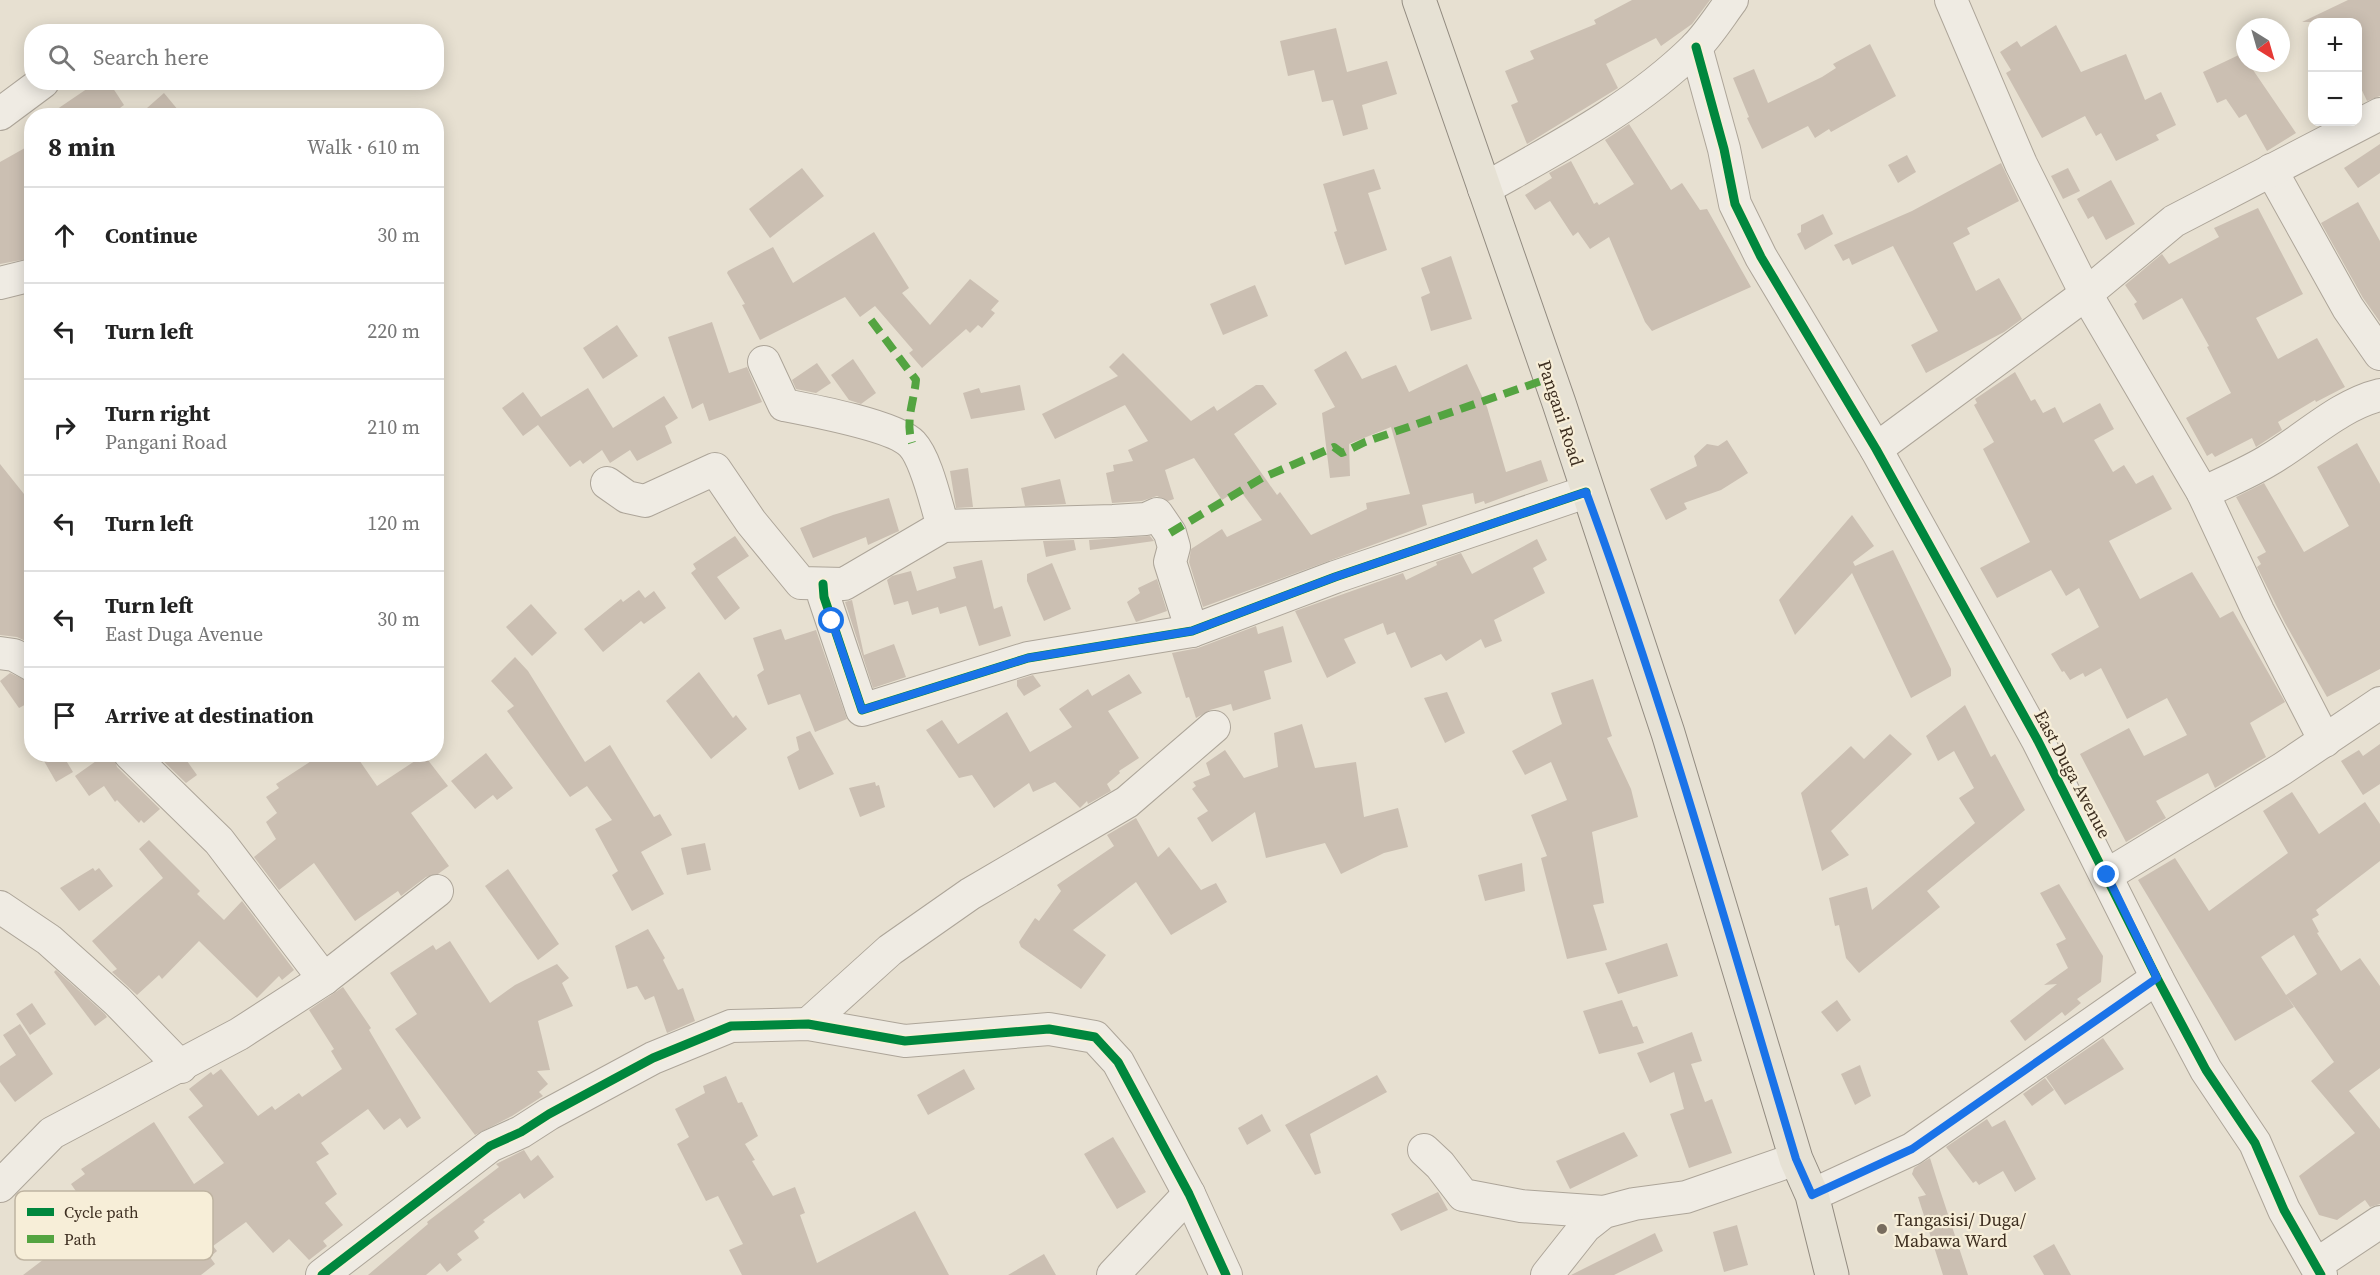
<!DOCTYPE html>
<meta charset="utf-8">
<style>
body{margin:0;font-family:"Source Serif 4",serif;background:#f6f6f6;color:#222}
.controls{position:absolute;right:18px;top:18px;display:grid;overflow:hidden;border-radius:12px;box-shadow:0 3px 15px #0003}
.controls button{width:54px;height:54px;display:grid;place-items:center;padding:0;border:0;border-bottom:2px solid #e0e0e0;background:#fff;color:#222;font:30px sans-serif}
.compass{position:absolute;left:2236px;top:18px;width:54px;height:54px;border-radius:50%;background:#fff;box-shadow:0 3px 15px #0003;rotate:143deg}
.stop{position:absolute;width:18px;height:18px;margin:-14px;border:4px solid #1a73e8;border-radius:50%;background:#fff}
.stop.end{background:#1a73e8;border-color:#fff;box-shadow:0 2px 6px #0008}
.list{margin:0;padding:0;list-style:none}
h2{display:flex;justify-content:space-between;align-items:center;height:78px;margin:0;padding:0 24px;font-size:26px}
h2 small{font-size:20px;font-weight:400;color:#767676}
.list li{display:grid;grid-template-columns:39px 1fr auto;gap:18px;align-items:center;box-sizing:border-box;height:96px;padding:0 24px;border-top:2px solid #e0e0e0}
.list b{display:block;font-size:22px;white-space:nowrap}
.list p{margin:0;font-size:20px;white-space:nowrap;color:#767676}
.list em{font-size:20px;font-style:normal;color:#767676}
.icon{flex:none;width:33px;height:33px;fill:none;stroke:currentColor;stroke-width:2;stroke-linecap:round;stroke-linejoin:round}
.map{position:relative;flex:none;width:2380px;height:1275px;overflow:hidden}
.search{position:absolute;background:#fff;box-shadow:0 3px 15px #0003;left:24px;top:24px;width:420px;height:66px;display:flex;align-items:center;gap:15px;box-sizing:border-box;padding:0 21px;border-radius:24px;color:#767676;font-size:22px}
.panel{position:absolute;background:#fff;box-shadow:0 3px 15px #0003;left:24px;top:108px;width:420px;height:654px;border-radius:24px}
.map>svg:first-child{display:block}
</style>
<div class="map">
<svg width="2380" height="1275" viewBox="0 0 2380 1275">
<rect width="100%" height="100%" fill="#e7e0d1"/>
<g fill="#cbbfb2">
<polygon points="1632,0 1710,0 1692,24 1661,46 1656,38 1606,64 1618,88 1527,144 1511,105 1518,102 1505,71 1534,59 1530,51 1596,24 1594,20"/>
<polygon points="2348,0 2380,0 2380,96 2367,101 2358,82 2358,22 2302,22"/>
<polygon points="2056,25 2081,72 2126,54 2145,100 2161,92 2176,125 2156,135 2159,140 2116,161 2101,133 2096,136 2085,116 2042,138 2006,73 2011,70 2000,52 2017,41 2021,47"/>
<polygon points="1336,28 1347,72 1387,61 1397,94 1362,105 1368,129 1343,136 1333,100 1322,102 1314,70 1288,76 1280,41"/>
<polygon points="1870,44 1896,96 1831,132 1829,129 1815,138 1808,126 1762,149 1747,118 1749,117 1733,78 1754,69 1768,103 1822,77 1836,68 1833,64"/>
<polygon points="2243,53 2245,63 2251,67 2296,133 2267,151 2246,114 2239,118 2226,99 2217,103 2203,72"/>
<polygon points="97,82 109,82 124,105 109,116 47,116"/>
<polygon points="164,93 183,116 138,116"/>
<polygon points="1629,124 1671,190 1682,183 1700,210 1707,209 1751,287 1652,331 1645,322 1609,237 1590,249 1578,232 1573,236 1550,201 1535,210 1525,195 1552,178 1549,173 1571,161 1594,204 1597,202 1599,205 1634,184 1605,140"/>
<polygon points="32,144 32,258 0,264 0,162"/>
<polygon points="2380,144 2380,173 2358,188 2344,168"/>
<polygon points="1907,155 1916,172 1898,183 1888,165"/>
<polygon points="2001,163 2019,201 1967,228 1970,234 1953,243 1976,291 1999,278 2022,319 2004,332 1926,373 1911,345 1938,331 1893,246 1852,265 1849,258 1843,261 1834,245 1912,211"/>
<polygon points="802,168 824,196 770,238 749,209"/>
<polygon points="2068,168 2080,191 2063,199 2051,176"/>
<polygon points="1374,169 1381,189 1368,193 1387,250 1345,265 1334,232 1337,231 1323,184"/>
<polygon points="2111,180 2135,224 2106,240 2093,216 2088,219 2077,199"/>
<polygon points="2358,202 2380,241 2380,322 2363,298 2321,223"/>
<polygon points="2258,208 2303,294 2256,318 2278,359 2317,338 2345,387 2316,402 2315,400 2278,422 2282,430 2256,447 2252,438 2215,457 2212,453 2207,456 2186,418 2231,393 2207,347 2209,346 2182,298 2143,320 2134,304 2137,302 2125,285 2162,254 2169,264 2219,237 2214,228"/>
<polygon points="1823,214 1833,234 1805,250 1797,234 1801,232 1801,225"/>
<polygon points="874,232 909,288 902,293 930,325 970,279 999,301 991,310 995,313 982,328 978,325 970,333 966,329 922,368 909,353 913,350 875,306 860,317 845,297 760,340 742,305 745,304 727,273 728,271 773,247 793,283"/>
<polygon points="1451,256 1472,319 1431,331 1421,297 1430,293 1421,268"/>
<polygon points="1255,285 1268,316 1223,335 1210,304"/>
<polygon points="712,322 729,373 747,367 762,402 709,421 703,403 692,409 668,337"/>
<polygon points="617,325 638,356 603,379 583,348"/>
<polygon points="1346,351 1362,379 1396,365 1409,392 1467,364 1487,407 1506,472 1541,460 1548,481 1485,504 1484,501 1475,504 1473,493 1422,505 1427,525 1203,607 1189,562 1191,549 1222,529 1227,537 1262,520 1239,489 1222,500 1194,458 1165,470 1174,499 1168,501 1157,496 1142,501 1112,503 1106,473 1114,471 1113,465 1133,461 1128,450 1148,441 1125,405 1055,439 1042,414 1118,376 1109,367 1123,353 1191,421 1214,406 1217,411 1256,385 1263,385 1277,404 1234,434 1277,495 1280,492 1311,535 1367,509 1366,503 1410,494 1391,427 1349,444 1350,476 1330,478 1322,413 1335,407 1314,370"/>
<polygon points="853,359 876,393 861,404 849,400 831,375"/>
<polygon points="817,363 831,383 816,393 796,389 792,380"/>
<polygon points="2015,372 2031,401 2035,399 2043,413 2055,407 2063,423 2100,403 2114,429 2094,440 2113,472 2124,465 2136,484 2153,475 2172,509 2109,541 2140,599 2192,572 2220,618 2233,611 2285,702 2250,723 2266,757 2215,788 2208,773 2156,801 2166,818 2126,842 2080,754 2129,728 2144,756 2187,735 2167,698 2127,719 2101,668 2085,677 2083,673 2070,680 2064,671 2062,672 2051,654 2099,627 2079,588 2066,596 2051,570 1997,598 1980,568 2030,542 1983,449 1994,442 1974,405 1977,403 1975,399"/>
<polygon points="1020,385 1025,410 971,419 963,393 979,388 981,393"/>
<polygon points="588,388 613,428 664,396 678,418 665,426 672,443 637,461 630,450 610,463 602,450 583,464 580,460 570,467 538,425 523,436 502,408 523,392 541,417"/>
<polygon points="1727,440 1748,473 1721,490 1684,503 1687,509 1666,520 1650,489 1697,466 1694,456 1707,444 1718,446"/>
<polygon points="2357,443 2380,484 2380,669 2327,697 2285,623 2257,567 2261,564 2257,557 2266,552 2236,497 2264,483 2304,552 2349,526 2317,467"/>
<polygon points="0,464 32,504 32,644 17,637 0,635"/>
<polygon points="968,468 973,507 956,508 950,471"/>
<polygon points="1060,479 1066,504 1025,506 1021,488"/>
<polygon points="889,498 899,531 868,545 866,537 813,558 800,528 833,515"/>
<polygon points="1852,515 1874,546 1853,562 1855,566 1893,550 1951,669 1951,676 1911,698 1852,573 1795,635 1779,600"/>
<polygon points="735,536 749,556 717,577 740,608 725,620 691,573 696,569 693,564"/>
<polygon points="1150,536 1154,541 1090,550 1089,540"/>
<polygon points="1537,539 1547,560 1533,568 1545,593 1494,620 1502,641 1485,648 1481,639 1446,661 1441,654 1411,668 1395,632 1387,635 1383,623 1344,639 1356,663 1327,678 1295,611 1403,573 1406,580 1437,565 1436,562 1461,553 1472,574"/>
<polygon points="1074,540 1076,550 1046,557 1043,541"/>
<polygon points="982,560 994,609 1002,606 1011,636 979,646 966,606 940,614 938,607 912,615 908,601 894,605 887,580 892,576 911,571 917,591 956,578 953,567"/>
<polygon points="1052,563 1071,609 1044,621 1027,581 1027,574"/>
<polygon points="1157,579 1167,611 1136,622 1127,602 1140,593 1138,588"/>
<polygon points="639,590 645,598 654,591 666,608 644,624 641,621 603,652 584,629 621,599 623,602"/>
<polygon points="852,600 864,655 894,644 906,677 873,688 845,602"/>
<polygon points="531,604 557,633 532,656 506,627"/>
<polygon points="1256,626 1258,634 1283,626 1292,662 1264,671 1271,699 1233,711 1231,704 1210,710 1196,718 1189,697 1186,698 1172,653 1198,648"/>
<polygon points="781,629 785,640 816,630 847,719 815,732 800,694 768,705 757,675 764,670 753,638"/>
<polygon points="515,657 528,671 585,762 610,745 654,817 660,814 672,835 641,852 664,894 632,911 612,875 618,871 595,829 612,820 587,786 570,797 507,711 514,706 491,681"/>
<polygon points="699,672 733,718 736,715 747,729 711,759 666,701"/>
<polygon points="10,673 32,683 32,701 19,708 0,681"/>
<polygon points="1129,674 1142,693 1108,711 1139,758 1119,771 1120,773 1107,784 1111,791 1088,804 1087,801 1080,808 1055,782 1033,792 1029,783 994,808 972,775 959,778 926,730 942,720 958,744 1007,712 1030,752 1072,727 1059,709 1088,689 1092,696"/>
<polygon points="1033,675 1041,686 1024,696 1017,686 1017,680"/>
<polygon points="1593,679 1612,736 1607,738 1631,789 1638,817 1592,832 1604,903 1593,905 1607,950 1567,959 1541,858 1547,856 1531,815 1567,800 1551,762 1525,775 1512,751 1562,724 1551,693"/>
<polygon points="1447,692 1465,733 1445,743 1424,698"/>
<polygon points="1965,705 1991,757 1995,754 2025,810 1927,891 1940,907 1859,973 1846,958 1839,925 1835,926 1829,898 1867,887 1872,910 1975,823 1959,798 1974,788 1954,751 1938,761 1926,736"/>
<polygon points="1302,724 1315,768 1356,762 1364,817 1398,808 1408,847 1384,853 1341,874 1325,843 1266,858 1255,812 1212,842 1197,818 1208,811 1192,789 1196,786 1193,782 1210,775 1206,763 1225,750 1244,778 1278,767 1274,733"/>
<polygon points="810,731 834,774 799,790 787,757 799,750 796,737"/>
<polygon points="1890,734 1912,754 1831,831 1849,855 1822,871 1801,793 1851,746 1864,759"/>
<polygon points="2380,744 2380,784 2363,795 2341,761 2359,750 2363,756"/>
<polygon points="486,753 513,788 497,800 493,795 475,809 451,781"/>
<polygon points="40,754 62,754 73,772 56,782"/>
<polygon points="106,754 113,754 117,767 160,809 144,823 141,820 139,823 117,800 115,802 104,786 89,796 75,776"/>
<polygon points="156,754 182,754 197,775 186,783"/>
<polygon points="322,754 355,754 377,786 424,755 448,786 411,813 449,866 438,874 426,877 401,896 398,891 355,921 314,863 279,890 254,857 276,839 266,822 277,813 266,797 279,788 276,784"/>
<polygon points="875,782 876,786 879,785 885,807 860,817 849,788"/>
<polygon points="2292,792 2319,834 2365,802 2380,824 2380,861 2316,910 2319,915 2312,919 2319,932 2317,933 2341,971 2360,958 2380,986 2380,1068 2349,1091 2380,1129 2380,1204 2370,1207 2365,1200 2337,1220 2319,1215 2299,1176 2355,1133 2311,1081 2334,1062 2286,995 2317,974 2294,935 2261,957 2294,1007 2235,1041 2138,880 2175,858 2209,911 2288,853 2263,811"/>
<polygon points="1136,818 1158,857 1169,847 1201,890 1216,883 1227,902 1171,935 1136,882 1073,930 1106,955 1081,989 1021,947 1019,942 1035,918 1039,921 1061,891 1057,885 1114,846 1107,835"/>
<polygon points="149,840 200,891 197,894 224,920 242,901 294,970 282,980 279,976 257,998 199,941 162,979 159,975 137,995 112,972 117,969 92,941 163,878 139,849"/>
<polygon points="705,843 711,870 687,875 681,848"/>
<polygon points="1522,863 1525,891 1485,901 1478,875"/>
<polygon points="93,868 95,871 99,868 113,886 79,911 60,888"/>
<polygon points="508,869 559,944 538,960 485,886"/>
<polygon points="2059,884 2103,956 2101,982 2077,999 2081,1003 2065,1016 2062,1012 2025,1041 2010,1021 2057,984 2044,985 2068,968 2056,944 2066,939 2040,893"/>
<polygon points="648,929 665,958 663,960 678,990 683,988 695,1021 667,1033 654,996 645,1000 637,986 627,989 615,946"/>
<polygon points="450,941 490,1003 515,985 557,964 569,978 562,983 573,1006 538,1021 550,1070 537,1071 548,1084 539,1092 543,1096 512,1116 475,1135 395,1029 417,1014 390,973 433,945 436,950"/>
<polygon points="1667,943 1678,976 1618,994 1605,963"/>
<polygon points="56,970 105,1014 107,1017 95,1026 54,972"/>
<polygon points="343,987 371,1028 369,1030 421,1118 407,1128 400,1118 384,1130 368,1109 321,1143 329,1154 316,1162 337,1194 325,1203 343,1225 323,1241 327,1246 309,1260 289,1239 273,1253 246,1222 213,1246 217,1251 210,1257 215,1264 201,1275 23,1275 85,1228 80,1222 91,1213 71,1184 85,1174 81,1169 154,1122 194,1184 224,1163 188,1117 203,1106 189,1089 211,1072 213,1075 221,1069 258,1116 272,1106 275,1110 299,1093 302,1097 342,1069 331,1051 334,1049 309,1010"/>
<polygon points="1622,1000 1633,1027 1637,1026 1644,1043 1599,1054 1583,1011"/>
<polygon points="1837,1000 1851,1020 1837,1032 1821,1012"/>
<polygon points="32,1003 46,1024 30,1035 16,1014"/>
<polygon points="20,1024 53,1074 15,1102 0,1082 0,1066 16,1055 3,1035"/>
<polygon points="1692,1032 1702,1061 1691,1064 1705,1102 1712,1099 1732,1153 1689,1168 1670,1114 1684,1109 1674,1072 1650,1083 1637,1053"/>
<polygon points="2103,1038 2124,1069 2065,1105 2046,1077"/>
<polygon points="1860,1065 1871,1096 1855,1105 1841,1074"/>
<polygon points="964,1069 975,1089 928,1115 917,1095"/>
<polygon points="1377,1075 1387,1092 1310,1134 1321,1173 1315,1175 1285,1125"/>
<polygon points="726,1076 738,1103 742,1102 758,1136 745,1144 755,1160 752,1161 773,1196 795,1187 805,1213 800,1215 817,1263 915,1211 949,1275 742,1275 729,1250 743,1244 718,1196 706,1201 677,1144 689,1137 675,1109 705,1093 703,1086"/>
<polygon points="2045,1078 2054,1090 2032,1106 2023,1094"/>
<polygon points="1262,1114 1271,1131 1247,1145 1238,1128"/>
<polygon points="1987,1119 1992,1127 2005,1120 2036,1179 2015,1192 2003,1171 1979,1185 1976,1181 1973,1183 1946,1147"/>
<polygon points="1624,1132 1638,1156 1570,1189 1556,1161"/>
<polygon points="1113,1137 1146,1192 1117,1209 1084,1154"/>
<polygon points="524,1150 531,1161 538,1155 554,1177 524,1199 520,1193 483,1220 485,1222 474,1231 479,1238 457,1254 462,1260 447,1272 440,1263 426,1275 368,1275 428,1224 427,1222 499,1167 496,1164"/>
<polygon points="1930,1158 1940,1190 1968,1275 1943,1275 1918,1197 1926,1195 1912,1174 1914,1168"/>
<polygon points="1438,1192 1448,1210 1401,1231 1391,1214"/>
<polygon points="1737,1225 1748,1265 1724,1272 1713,1232"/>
<polygon points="1655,1233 1663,1251 1614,1275 1571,1275"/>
<polygon points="2054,1244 2071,1275 2044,1275 2033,1256"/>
<polygon points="1044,1254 1056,1275 1008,1275"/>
</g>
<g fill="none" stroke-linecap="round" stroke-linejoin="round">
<defs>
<g id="minor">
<polyline points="1951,0 2021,164 2086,294 2203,493 2258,611 2325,741"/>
<polyline points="1696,47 1724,149 1735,204 1761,257 1876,449 2038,741 2157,978 2206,1070 2255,1143 2284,1210 2321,1275"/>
<polyline points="0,114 43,82"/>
<polyline points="2271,170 2348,308 2380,354"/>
<path d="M1484,189C1558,147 1634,108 1695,48C1709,34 1720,16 1732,0"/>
<polyline points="0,283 32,275"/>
<path d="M764,362L784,405C810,410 895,426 912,444C927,460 936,505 943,526"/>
<polyline points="1876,449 2086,294 2174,221 2380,114"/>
<polyline points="607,483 627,497 645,501 715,469 751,522 801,583 844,584 943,526 1113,521 1146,519 1157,514 1170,533 1174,547 1170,562 1192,631"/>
<path d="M2203,493C2225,482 2248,473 2269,460C2305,439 2339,405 2380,395"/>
<polyline points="823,584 824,597 862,710 1028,658 1192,631 1335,577 1586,492"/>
<polyline points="0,653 14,655 32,665"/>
<polyline points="130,754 219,841 324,979"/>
<polyline points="2107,875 2282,769 2380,703"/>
<polyline points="0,907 49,940 117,1001 181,1067"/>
<polyline points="808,1024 890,950 970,894 1127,802 1214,727"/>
<polyline points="1424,1150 1440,1165 1463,1195 1521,1206 1604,1212"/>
<polyline points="0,1186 52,1133 239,1034 324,979 437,891"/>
<polyline points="1812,1195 1912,1149 2157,978"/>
<polyline points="2317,1264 2380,1222"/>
<polyline points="322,1275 490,1146 521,1132 549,1114 653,1058 731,1026 808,1024 905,1041 1049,1029 1095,1037 1118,1062 1189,1194 1226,1275"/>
<polyline points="1113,1275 1189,1194"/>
<polyline points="1547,1275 1585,1227 1604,1212 1634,1204 1686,1197 1796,1159"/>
</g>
<polyline id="major" points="1419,0 1559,403 1668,733 1796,1159 1812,1195 1832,1275"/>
</defs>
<use href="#minor" stroke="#ada599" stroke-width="34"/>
<use href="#major" stroke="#928b80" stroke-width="35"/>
<use href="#minor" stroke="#efebe3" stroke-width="32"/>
<use href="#major" stroke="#e6e1d4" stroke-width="33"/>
<g stroke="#54a441" stroke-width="8" stroke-dasharray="15 8" stroke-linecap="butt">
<path d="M871,320L916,380C914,402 905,420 912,443"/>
<polyline points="1170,533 1262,478 1334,447 1342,453 1365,442 1550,378"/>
</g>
<defs>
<g id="cycleway">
<polyline points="1696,47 1724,149 1735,204 1761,257 1876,449 2038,741 2157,978 2206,1070 2255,1143 2284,1210 2321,1275"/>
<polyline points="823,584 824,597 862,710 1028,658 1192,631 1335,577 1586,492"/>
<polyline points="322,1275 490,1146 521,1132 549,1114 653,1058 731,1026 808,1024 905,1041 1049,1029 1095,1037 1118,1062 1189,1194 1226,1275"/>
</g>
</defs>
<use href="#cycleway" stroke="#f7eed8" stroke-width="13"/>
<use href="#cycleway" stroke="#00873e" stroke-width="9"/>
</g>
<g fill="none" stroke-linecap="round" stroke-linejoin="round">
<path stroke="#1a73e8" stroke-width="8" d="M832,621L862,710L1028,658L1192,631L1335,577L1586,492C1667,711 1729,936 1796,1159L1812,1195L1912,1149L2157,978L2107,875"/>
</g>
<circle fill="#786c5e" stroke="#f7eed8" stroke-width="2" cx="1882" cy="1229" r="6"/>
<g text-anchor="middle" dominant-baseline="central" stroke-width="4.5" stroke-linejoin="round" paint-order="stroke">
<g font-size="18" fill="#3d2e20" stroke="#f7eed8">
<text transform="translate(1561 413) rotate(72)">Pangani Road</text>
<text transform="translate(2073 774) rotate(62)">East Duga Avenue</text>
</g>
<g font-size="18" fill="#3d2e20" stroke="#f7eed8" text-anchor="start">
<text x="1894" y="1219">Tangasisi/ Duga/<tspan x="1894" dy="21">Mabawa Ward</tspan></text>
</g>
</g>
<rect x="15" y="1191" width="198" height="69" rx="9" fill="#f7eed8" stroke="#bfb4a1" stroke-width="1.5"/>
<rect x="27" y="1208" width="27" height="8" fill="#00873e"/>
<rect x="27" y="1235" width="27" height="8" fill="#54a441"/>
<g font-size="16" fill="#3d2e20">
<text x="64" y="1218">Cycle path</text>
<text x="64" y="1245">Path</text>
</g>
</svg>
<div class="controls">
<button>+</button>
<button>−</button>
</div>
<svg class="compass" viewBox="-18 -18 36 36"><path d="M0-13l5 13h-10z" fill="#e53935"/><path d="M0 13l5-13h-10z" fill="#767676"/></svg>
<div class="stop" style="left:832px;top:621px"></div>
<div class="stop end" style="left:2107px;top:875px"></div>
<div class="search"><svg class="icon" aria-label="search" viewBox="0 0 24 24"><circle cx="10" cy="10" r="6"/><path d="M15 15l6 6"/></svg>Search here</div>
<section class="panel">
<h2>8 min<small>Walk · 610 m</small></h2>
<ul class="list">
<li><svg class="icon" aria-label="ahead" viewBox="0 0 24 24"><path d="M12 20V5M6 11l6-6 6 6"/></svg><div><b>Continue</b></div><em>30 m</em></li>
<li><svg class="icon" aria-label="left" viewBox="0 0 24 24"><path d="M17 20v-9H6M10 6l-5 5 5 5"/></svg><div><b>Turn left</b></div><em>220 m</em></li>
<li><svg class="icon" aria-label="right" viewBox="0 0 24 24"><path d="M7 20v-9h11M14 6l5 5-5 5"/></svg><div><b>Turn right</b><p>Pangani Road</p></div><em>210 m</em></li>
<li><svg class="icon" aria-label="left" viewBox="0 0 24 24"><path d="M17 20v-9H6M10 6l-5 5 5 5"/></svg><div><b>Turn left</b></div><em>120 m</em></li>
<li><svg class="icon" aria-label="left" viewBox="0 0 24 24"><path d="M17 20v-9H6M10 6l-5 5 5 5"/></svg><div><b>Turn left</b><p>East Duga Avenue</p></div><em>30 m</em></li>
<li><svg class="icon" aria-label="arrive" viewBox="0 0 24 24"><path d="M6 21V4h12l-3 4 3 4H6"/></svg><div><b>Arrive at destination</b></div></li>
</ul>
</section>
</div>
